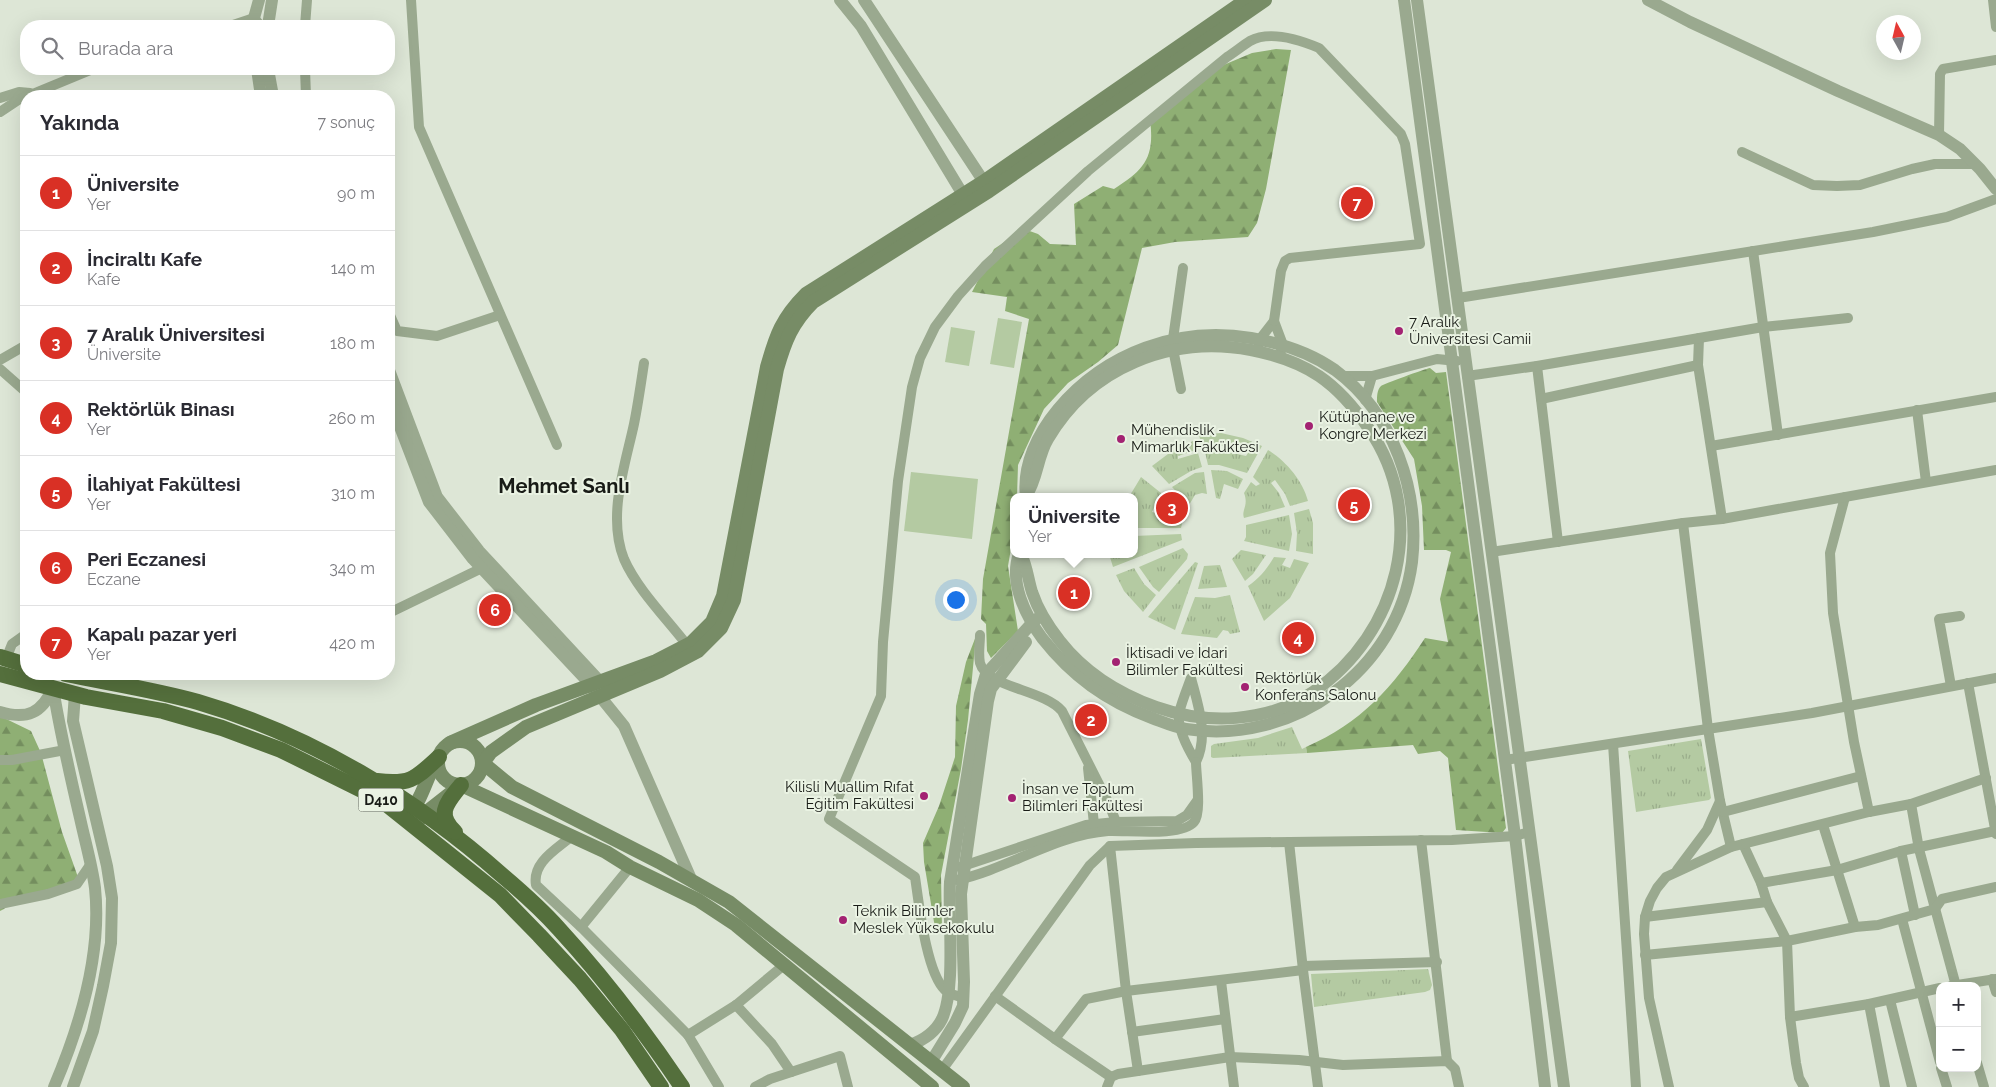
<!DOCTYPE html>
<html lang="tr">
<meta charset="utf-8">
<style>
body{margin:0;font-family:Raleway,sans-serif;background:#f2f2f3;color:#2b2b33}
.controls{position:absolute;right:15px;bottom:15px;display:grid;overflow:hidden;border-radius:10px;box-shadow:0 5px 20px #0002}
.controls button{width:45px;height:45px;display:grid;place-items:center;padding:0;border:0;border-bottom:1px solid #e1e1e2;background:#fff;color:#2b2b33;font:25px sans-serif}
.compass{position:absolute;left:1876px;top:15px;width:45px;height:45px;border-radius:50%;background:#fff;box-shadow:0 5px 20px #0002;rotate:352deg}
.you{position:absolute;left:955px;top:599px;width:18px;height:18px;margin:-12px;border:4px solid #fff;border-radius:50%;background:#1a73e8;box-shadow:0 0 0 8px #1a73e833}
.badge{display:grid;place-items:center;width:32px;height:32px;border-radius:50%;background:#d93025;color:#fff;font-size:16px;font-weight:700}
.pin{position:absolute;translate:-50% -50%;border:2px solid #fff;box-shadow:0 1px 5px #0006}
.popup{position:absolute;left:1010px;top:493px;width:128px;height:65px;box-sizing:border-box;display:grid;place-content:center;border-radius:10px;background:#fff;filter:drop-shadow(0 1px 4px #0005);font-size:16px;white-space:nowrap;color:#7c7c81}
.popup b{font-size:19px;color:#2b2b33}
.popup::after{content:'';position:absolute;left:50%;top:100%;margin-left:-10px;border:10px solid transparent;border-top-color:#fff}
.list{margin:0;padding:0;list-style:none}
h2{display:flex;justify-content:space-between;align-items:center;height:65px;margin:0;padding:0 20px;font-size:21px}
h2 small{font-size:16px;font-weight:400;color:#7c7c81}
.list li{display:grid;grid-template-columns:32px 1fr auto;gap:15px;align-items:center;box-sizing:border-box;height:75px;padding:0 20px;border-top:1px solid #e1e1e2}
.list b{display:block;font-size:19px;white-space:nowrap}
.list p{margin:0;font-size:16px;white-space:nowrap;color:#7c7c81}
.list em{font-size:16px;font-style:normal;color:#7c7c81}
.icon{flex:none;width:28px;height:28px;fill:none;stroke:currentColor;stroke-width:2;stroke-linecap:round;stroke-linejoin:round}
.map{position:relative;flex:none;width:1996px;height:1087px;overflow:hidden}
.search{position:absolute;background:#fff;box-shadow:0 5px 20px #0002;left:20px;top:20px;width:375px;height:55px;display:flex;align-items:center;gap:12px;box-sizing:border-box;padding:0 18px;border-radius:20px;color:#7c7c81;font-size:19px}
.panel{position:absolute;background:#fff;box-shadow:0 5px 20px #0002;left:20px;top:90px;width:375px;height:590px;border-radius:20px}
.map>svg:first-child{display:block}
</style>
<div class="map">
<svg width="1996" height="1087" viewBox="0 0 1996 1087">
<defs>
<pattern id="grass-tufts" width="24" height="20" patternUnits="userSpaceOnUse" patternTransform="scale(1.25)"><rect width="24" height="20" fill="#b4caa2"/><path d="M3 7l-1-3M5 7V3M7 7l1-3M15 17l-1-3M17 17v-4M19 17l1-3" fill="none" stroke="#9aad8b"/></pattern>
<pattern id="forest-firs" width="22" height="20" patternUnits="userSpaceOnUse" patternTransform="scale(1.25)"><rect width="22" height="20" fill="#8faf74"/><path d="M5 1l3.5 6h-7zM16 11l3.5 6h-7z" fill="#748e5e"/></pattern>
</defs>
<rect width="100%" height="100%" fill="#dde6d6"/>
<g fill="url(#grass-tufts)">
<polygon points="1221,433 1243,438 1262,446 1247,473 1219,465 1208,465 1205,452 1208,451 1229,452 1246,456 1248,453 1219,445 1202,447 1199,435"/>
<polygon points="1193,441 1196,450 1178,456 1178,459 1198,453 1202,467 1191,471 1169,484 1152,466 1172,451"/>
<path d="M1268,450C1286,461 1303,481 1308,501L1290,506L1285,494L1275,480L1271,483L1279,493L1285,507L1244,518C1241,510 1249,506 1244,493L1251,482L1256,486L1260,484L1253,477Z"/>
<polygon points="1211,470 1227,471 1243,479 1238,489 1224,484 1220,499 1216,498"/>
<polygon points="1204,472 1207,494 1202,493 1195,495 1189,505 1172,487 1195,473"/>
<polygon points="1141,477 1161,493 1152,512 1157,513 1165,495 1185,512 1181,528 1134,528 1134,497 1129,497"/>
<polygon points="1309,509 1313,523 1313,554 1296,551 1297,533 1294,513"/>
<polygon points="1289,515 1292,534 1289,551 1244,541 1246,537 1246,525"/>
<polygon points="1181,534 1182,540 1113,567 1109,554 1134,554 1134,536"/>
<polygon points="1183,548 1188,554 1187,559 1159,592 1153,587 1139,567"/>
<polygon points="1241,550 1266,555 1253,574 1245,581 1232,559"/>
<path d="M1274,557L1286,558L1282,565L1290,568L1294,559L1309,563L1290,598L1264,621L1248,586C1260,578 1267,569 1274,557Z"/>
<polygon points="1195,562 1198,563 1175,630 1148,617"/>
<polygon points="1220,565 1227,587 1198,589 1204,566"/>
<polygon points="1134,568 1144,584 1156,595 1143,612 1124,591 1116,575"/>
<polygon points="1230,595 1240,632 1230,634 1228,631 1223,630 1217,638 1181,634 1195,597 1215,598"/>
<polygon points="1292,727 1302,749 1306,747 1307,753 1213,758 1211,757 1211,746 1214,744 1258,738"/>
<polygon points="1701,739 1711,798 1709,800 1636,812 1628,751"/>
<polygon points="1428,969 1432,985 1430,990 1425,992 1314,1007 1311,974"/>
</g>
<g fill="url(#forest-firs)">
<path d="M1276,49L1291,50L1266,189L1257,223L1248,237L1175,242L1142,248L1118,345L1098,362L1068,383L1044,409L1018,465L1017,497H1014V531L1008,566L1018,631L991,658L987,651L986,624L981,619L983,579L1029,319L1005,311L1007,297L972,292L994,249L1024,229L1038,234L1050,244L1076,245L1074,204L1103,186L1114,189C1144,170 1155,158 1150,120L1214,69L1252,53Z"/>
<path d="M1430,368L1436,373L1446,372L1506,828L1502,833L1456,830L1448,758L1440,751L1418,754L1413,745L1307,753L1306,747C1361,723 1393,687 1425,638L1448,642L1440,599L1451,552L1446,550H1424L1422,506L1414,459L1377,402C1377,396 1377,390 1381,386C1383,384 1425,369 1430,368Z"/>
<polygon points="976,636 968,720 961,769 941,875 942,929 938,933 934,922 924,862 923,843 939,806 955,757 956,706 966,662"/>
<polygon points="0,716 31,731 41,753 62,832 79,880 71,891 15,897 4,909 0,911"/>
</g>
<g fill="#b4caa2">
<polygon points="998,318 1022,322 1014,368 990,364"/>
<polygon points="951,327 975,331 969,366 945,362"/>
<polygon points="911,472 978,479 972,539 904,531"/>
</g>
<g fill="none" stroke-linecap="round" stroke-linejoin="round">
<g stroke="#9aa98f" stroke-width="10">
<polyline points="411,0 419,127 557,445"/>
<polyline points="1993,0 1996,27"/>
<polyline points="230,26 254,18 261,26"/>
<polyline points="305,26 307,0"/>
<polyline points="305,69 306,96"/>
<polyline points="0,98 19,92 30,93"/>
<polyline points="0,112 18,100 93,69"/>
<polyline points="1939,135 1940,74 1943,69 1996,60"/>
<polyline points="1742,152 1813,185 1837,186 1860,185 1912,169 1935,164 1975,164"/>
<polyline points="1753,251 1778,435"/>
<polyline points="1458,298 1873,232 1947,217 1996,199"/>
<polyline points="389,313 397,331 437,336 500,315"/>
<polyline points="1699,338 1698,365 1722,519"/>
<polyline points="1259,344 1260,339 1274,321 1283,345 1281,351"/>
<polyline points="0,360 26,345"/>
<path d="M644,363C641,383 638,404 634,424C625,466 607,516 624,559C637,589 667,619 687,645"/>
<polyline points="1537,366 1558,542"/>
<polyline points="0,369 26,392"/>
<polyline points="1342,376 1372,376 1365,400"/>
<polyline points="1372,376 1437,359 1457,361"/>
<polyline points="1467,376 1537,366 1763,327 1848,318"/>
<polyline points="1181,389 1173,349 1173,339 1183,268"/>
<polyline points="1541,399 1698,365"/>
<polyline points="1917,410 1926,482"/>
<polyline points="1711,446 1996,397"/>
<polyline points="1845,497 1830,553 1833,613 1854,742 1869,812"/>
<polyline points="1683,523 1708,729 1720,801 1731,847"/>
<polyline points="1491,552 1683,523 1722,519 1996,470"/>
<polyline points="389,613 482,568"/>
<path d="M980,635C980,644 978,654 980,663C987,688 1043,689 1062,711L1109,804L1116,822"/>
<polyline points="6,659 12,644 26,634"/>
<path d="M1191,678C1198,705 1209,735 1196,762C1188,749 1177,728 1179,713C1182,701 1187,689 1191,678Z"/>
<polyline points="1968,683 1996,834"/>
<polyline points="1951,686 1939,619 1960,616"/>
<polyline points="1613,744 1636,1087"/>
<polyline points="0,760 12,760 65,750"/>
<polyline points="1505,760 1812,713 1996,678"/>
<polyline points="1088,768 1094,824"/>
<polyline points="1911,804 1919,849 1956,986"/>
<polyline points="1723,812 1861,776"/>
<polyline points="1823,825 1855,927"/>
<path d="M572,836C557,849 532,862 536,885L581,927L688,1035L719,1087"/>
<polyline points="1421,840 1447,1061"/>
<polyline points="1289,842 1303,970 1318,1087"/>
<polyline points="1743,844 1761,883 1767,902 1787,941 1790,1017 1796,1063 1799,1078 1804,1087"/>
<polyline points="1901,851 1915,915"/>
<polyline points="960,867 1086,825 1116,822 1177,821 1187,815 1197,801"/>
<polyline points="1677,870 1707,830 1720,801"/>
<path d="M957,880C1008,869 1055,835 1108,831C1127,830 1182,837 1194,822C1202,813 1196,775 1196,762"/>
<polyline points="1761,883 1837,870 1901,851 1995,831"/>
<polyline points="0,904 48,894 77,884 90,865"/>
<polyline points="1645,917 1767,902"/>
<polyline points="1902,919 1940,1062"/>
<polyline points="581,927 630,867"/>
<polyline points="1645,955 1787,941 1855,927 1878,925 1935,909 1942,899 1996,887"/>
<polyline points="1303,966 1437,962"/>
<polyline points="1992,979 1996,992"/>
<polyline points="1221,981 1234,1087"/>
<polyline points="1951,986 1996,979"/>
<polyline points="995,996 1055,1039 1086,999 1126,991 1110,846"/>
<path d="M963,998C958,996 949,994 945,990C926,972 919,903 915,877L829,819L881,696L883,642L898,481L912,387L920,358L935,327L958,296L985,266L1088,171L1227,57C1235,52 1242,46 1250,41C1270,30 1300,40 1319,48L1401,134L1405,144L1420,244L1290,258L1285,261L1281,271L1274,321"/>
<polyline points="1890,1000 1912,1087"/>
<polyline points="1869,1004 1885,1087"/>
<polyline points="736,1005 772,1044 791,1072"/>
<polyline points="1790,1017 1869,1004 1940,988"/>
<polyline points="1132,1032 1225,1019"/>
<polyline points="688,1035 736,1005 784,965"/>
<polyline points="1055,1039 1111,1077"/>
<polyline points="1977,1063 1984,1087"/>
<polyline points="1941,1068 1947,1087"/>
<polyline points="942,1070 1090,865 1110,846 1196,843 1452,840 1515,836 1529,832"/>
<polyline points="1138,1071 1126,991 1303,970"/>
<polyline points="755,1087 770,1079 840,1056 848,1087"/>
<polyline points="1107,1087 1111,1077 1118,1074 1230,1057 1299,1060 1343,1065 1447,1061 1455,1069 1459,1087"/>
<polyline points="1669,1087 1649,998 1644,934 1645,917 1650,901 1657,888 1666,877 1731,847 1869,812 1911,804 1986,778"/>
</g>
<g stroke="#9aa98f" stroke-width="12">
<polyline points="840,0 861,26 968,203"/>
<polyline points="864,0 988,188"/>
<polyline points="1404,0 1515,836 1545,1087"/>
<polyline points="1417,0 1564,1087"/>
<polyline points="1648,0 1690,22 1838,91 1939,135 1960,149 1980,169 1996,189"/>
<polyline points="254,26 254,18 259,0"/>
<polyline points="268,26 272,0"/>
<polyline points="257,69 261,96"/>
<polyline points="268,69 273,96"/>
<polyline points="389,370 437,497 479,551 606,688"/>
<polyline points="389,398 429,502 473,559 590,684 624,726 691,879"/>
<path d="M1019,554C1009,582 1025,615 1042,638C1072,676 1106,701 1152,718C1163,722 1174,727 1186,729C1293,746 1398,670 1412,562C1420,491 1394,414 1335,370C1311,353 1281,343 1251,338C1179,326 1106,352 1058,409C1038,433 1022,465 1026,497"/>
<path d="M1021,554C1027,566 1028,579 1032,592C1038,610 1048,626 1060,641C1085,673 1117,693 1156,707C1207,725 1267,723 1313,692C1399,634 1429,516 1369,429C1337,382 1307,361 1251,350C1171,335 1090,367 1048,439C1037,457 1038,479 1026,496"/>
<path d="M53,688C60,732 70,775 80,818C85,841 92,865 95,888C102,955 80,1026 54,1087"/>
<path d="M0,712C27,720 42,713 53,688"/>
<path d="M910,1045C924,1040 935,1033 942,1019C956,989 948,918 950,882L980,694L986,674L1032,623L1038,618"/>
<polyline points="931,1062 955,1023 963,1006 964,982 961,894 988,701 991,689 1026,642"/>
<polyline points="73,1087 93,1031 103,986 111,943 112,898 107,866 73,721 75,694"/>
</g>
<g stroke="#778c66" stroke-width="14">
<circle cx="460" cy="763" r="22"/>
<path d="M450,743L536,705L656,661L691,643L712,622L723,596L767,367C776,335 782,318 806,294L983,182L1246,0"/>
<path d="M409,814C422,800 426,778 436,762"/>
<polyline points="418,821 424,814 461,785 606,852 630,867 698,900 736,925 932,1087"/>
<path d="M963,1087L729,902L659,862L512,787L483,763L491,752L526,727L660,671L698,651L721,628L734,600L777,369C785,341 792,323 813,302L989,191L1265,0"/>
</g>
<g stroke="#546f3c" stroke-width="16">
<polyline points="0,657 26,665"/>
<polyline points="0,674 86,697 163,711 222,728 281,750 380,799 500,895 539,935 580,979 622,1030 661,1087"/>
<path d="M66,674C109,683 155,690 198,702C311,735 416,799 503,876C523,893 542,910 559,929C604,978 645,1032 682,1087"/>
<path d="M377,781C411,785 415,779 439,757"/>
<path d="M455,832C435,813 448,802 461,785"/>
</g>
</g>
<g fill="#a32272" stroke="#eaf3e3" stroke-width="2">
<circle cx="1399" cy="331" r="5"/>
<circle cx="1309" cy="426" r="5"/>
<circle cx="1121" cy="439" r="5"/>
<circle cx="1116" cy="662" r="5"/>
<circle cx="1245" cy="687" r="5"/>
<circle cx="924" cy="796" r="5"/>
<circle cx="1012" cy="798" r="5"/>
<circle cx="843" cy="920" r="5"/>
</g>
<g text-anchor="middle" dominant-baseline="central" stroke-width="4" stroke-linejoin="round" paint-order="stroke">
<rect fill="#eaf3e3" stroke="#585c54" stroke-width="1" x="358.5" y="788.5" width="45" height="23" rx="4"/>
<g font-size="14" font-weight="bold" fill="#191c17">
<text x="381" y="800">D410</text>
</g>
<g font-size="15" fill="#191c17" stroke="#eaf3e3" text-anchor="start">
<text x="1409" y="322">7 Aralık<tspan x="1409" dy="17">Üniversitesi Camii</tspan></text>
<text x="1319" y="417">Kütüphane ve<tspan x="1319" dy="17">Kongre Merkezi</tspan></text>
<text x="1131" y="430">Mühendislik -<tspan x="1131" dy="17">Mimarlık Faküktesi</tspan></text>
<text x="1126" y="653">İktisadi ve İdari<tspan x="1126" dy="17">Bilimler Fakültesi</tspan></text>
<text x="1255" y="678">Rektörlük<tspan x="1255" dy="17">Konferans Salonu</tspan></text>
<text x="914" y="787" text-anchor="end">Kilisli Muallim Rıfat<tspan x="914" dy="17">Eğitim Fakültesi</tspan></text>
<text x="1022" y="789">İnsan ve Toplum<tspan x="1022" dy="17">Bilimleri Fakültesi</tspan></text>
<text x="853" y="911">Teknik Bilimler<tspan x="853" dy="17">Meslek Yüksekokulu</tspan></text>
</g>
<g font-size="20" font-weight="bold" fill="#191c17" stroke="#eaf3e3">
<text x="564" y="486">Mehmet Sanlı</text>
</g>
</g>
</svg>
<div class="controls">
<button>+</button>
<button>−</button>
</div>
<svg class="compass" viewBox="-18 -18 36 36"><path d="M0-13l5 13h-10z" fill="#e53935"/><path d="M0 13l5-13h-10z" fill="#7c7c81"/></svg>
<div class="you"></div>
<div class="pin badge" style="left:1074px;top:593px">1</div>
<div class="popup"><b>Üniversite</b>Yer</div>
<div class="pin badge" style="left:1091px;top:720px">2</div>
<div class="pin badge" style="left:1172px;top:508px">3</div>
<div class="pin badge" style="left:1298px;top:638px">4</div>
<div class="pin badge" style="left:1354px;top:505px">5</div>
<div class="pin badge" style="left:495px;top:610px">6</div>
<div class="pin badge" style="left:1357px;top:203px">7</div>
<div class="search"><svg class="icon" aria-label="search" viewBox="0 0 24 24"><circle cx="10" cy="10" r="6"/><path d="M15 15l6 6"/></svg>Burada ara</div>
<section class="panel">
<h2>Yakında<small>7 sonuç</small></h2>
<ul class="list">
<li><span class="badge">1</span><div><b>Üniversite</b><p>Yer</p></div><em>90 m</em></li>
<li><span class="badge">2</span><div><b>İnciraltı Kafe</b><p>Kafe</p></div><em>140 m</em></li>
<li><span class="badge">3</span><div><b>7 Aralık Üniversitesi</b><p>Üniversite</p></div><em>180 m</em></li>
<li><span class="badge">4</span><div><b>Rektörlük Binası</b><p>Yer</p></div><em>260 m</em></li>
<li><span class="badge">5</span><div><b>İlahiyat Fakültesi</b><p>Yer</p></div><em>310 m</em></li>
<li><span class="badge">6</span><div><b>Peri Eczanesi</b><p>Eczane</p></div><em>340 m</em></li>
<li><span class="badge">7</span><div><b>Kapalı pazar yeri</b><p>Yer</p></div><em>420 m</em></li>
</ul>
</section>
</div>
